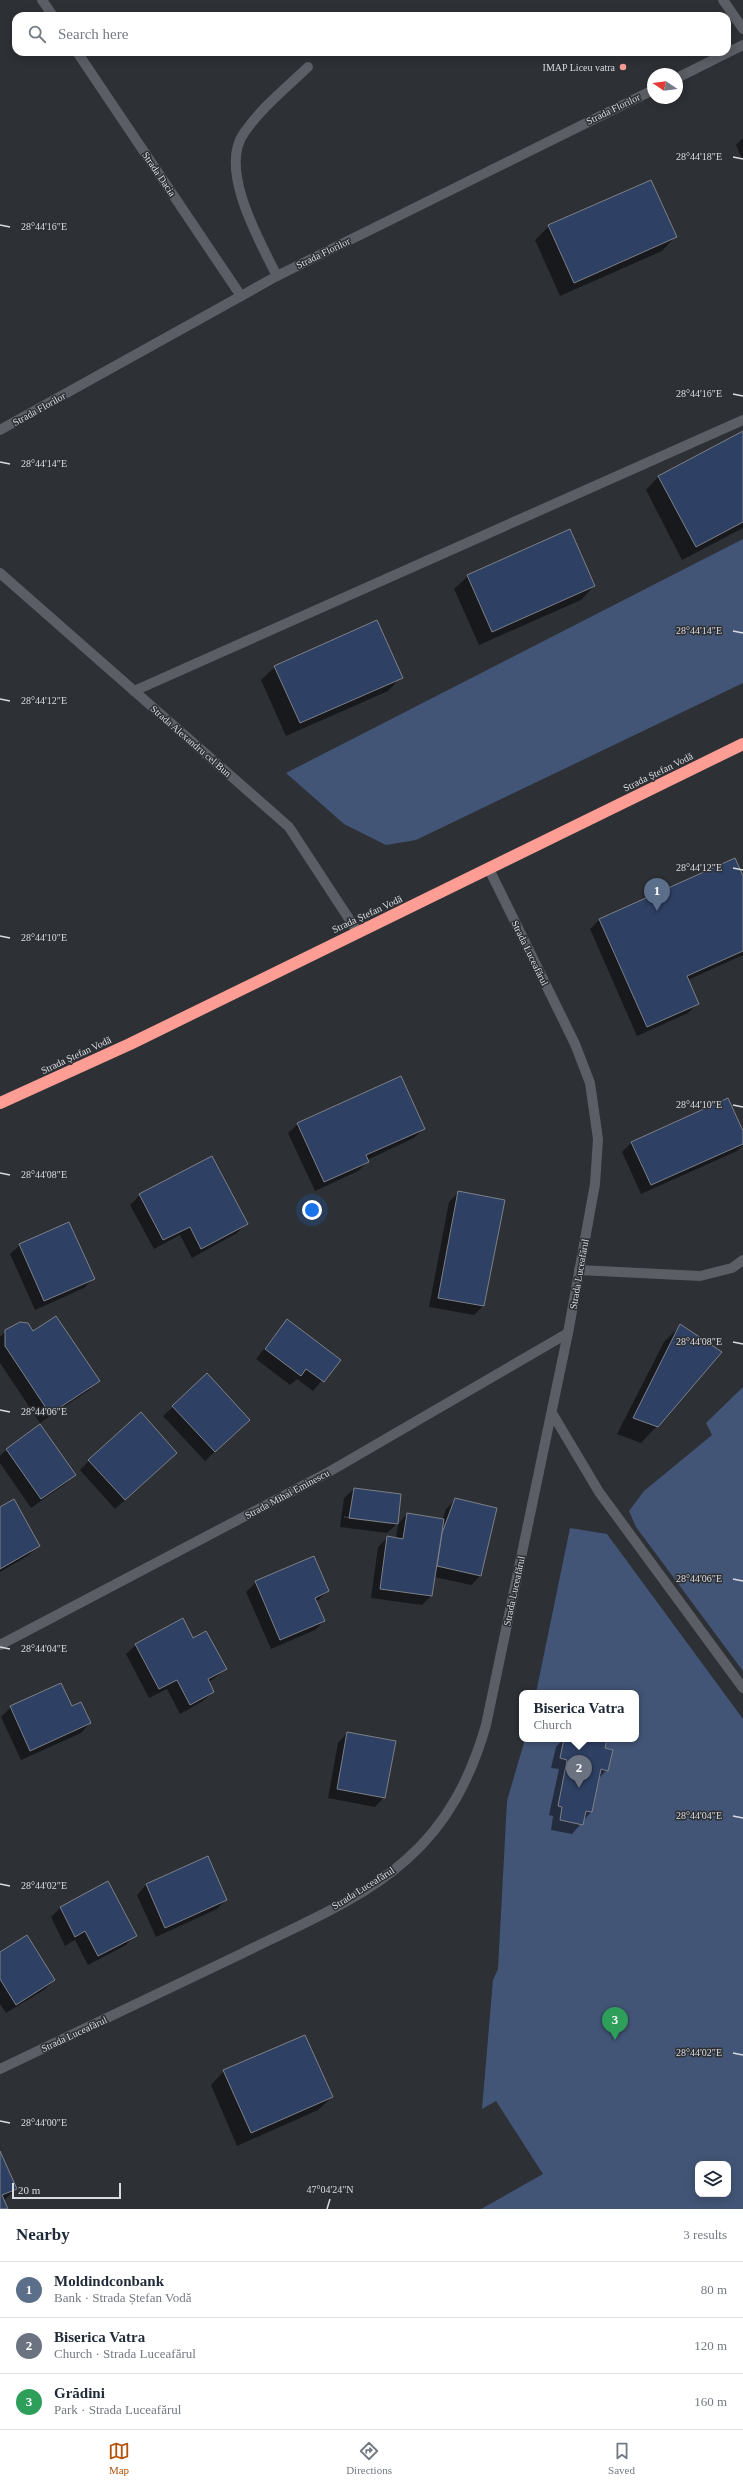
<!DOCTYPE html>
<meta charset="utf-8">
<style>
body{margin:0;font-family:"Times New Roman",serif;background:#f2f2f3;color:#1f2937}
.controls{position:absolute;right:12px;bottom:12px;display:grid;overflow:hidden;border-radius:8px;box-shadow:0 2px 10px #0003}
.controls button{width:36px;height:36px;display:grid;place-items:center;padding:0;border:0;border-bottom:1px solid #e0e1e3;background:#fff;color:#1f2937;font:20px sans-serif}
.compass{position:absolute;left:647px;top:68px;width:36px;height:36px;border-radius:50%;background:#fff;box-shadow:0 2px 10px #0003;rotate:283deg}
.scale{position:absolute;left:12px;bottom:10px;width:109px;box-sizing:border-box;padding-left:4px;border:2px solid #d9dbdf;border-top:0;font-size:11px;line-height:14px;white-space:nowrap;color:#d9dbdf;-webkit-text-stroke:3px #2d3035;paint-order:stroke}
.you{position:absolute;left:312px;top:1210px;width:14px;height:14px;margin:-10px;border:3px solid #fff;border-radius:50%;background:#1a73e8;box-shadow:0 0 0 6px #1a73e833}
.badge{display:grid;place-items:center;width:26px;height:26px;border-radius:50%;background:#b45309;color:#fff;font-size:13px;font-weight:700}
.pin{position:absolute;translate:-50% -33px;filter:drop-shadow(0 1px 2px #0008)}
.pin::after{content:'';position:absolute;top:21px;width:14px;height:12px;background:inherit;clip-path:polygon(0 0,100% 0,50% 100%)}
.popup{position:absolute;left:519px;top:1690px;width:120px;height:52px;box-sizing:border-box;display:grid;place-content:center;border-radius:8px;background:#fff;filter:drop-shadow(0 1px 3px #0005);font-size:13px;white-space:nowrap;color:#747a83}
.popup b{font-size:15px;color:#1f2937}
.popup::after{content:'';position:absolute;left:50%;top:100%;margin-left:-8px;border:8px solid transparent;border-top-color:#fff}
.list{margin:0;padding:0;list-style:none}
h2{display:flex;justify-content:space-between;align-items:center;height:52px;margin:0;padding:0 16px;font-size:17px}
h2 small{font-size:13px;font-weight:400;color:#747a83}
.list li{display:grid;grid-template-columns:26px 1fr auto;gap:12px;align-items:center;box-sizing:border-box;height:56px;padding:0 16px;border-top:1px solid #e0e1e3}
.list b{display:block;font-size:15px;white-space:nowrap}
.list p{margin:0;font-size:13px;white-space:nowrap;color:#747a83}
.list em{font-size:13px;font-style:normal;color:#747a83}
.icon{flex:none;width:22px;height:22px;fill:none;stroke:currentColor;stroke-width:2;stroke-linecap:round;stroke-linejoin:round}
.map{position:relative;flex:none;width:743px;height:2209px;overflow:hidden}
.search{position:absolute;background:#fff;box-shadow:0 2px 10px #0003;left:12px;right:12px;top:12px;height:44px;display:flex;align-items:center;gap:10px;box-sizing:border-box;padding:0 14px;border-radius:12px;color:#747a83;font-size:15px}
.sheet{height:220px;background:#fff}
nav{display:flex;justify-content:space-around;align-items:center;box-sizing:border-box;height:56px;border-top:1px solid #e0e1e3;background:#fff;font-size:11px;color:#747a83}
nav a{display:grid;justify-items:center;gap:2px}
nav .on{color:#b45309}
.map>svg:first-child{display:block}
</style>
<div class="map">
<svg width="743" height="2209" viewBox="0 0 743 2209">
<rect width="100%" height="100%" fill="#2d3035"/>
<g fill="#435576" fill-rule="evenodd">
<polygon points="743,539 743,683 416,840 386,845 344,824 286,773"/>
<polygon points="743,1387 743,1671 636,1527 629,1511 644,1491 712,1435 706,1423"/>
<path d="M570,1528L607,1534L743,1719V2209H481L543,2174L496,2101L482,2109L493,1980L498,1969L507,1801L525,1739H636V1693H536ZM698,2164H728V2194H698Z"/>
</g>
<g fill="#0007" fill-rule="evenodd">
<polygon points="743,138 743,161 736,145"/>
<polygon points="549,226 675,237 662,251 560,296 535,240"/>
<polygon points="743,432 743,528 682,560 646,490 659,476"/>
<polygon points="468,576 594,586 581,600 479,645 454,589"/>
<polygon points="275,667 401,677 388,691 286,736 261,680"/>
<polygon points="734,859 743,878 743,955 688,980 698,1003 688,1013 637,1036 590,929 599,920"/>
<polygon points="298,1124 423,1129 414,1138 367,1160 368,1162 358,1171 315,1191 288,1133"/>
<polygon points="743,1134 743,1145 737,1151 641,1194 622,1152 632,1142"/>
<polygon points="459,1192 504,1201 483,1306 474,1315 429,1307 449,1202"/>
<polygon points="140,1195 246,1224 237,1233 192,1258 180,1235 154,1249 130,1205"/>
<polygon points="20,1245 93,1279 84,1288 35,1310 10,1254"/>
<polygon points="287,1320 339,1360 313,1391 297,1379 290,1385 256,1359"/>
<polygon points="681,1325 657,1426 641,1443 617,1434 664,1342"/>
<polygon points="6,1331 33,1332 98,1381 89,1390 40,1423 0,1363 0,1337"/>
<polygon points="173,1407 239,1429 205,1461 163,1416"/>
<polygon points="7,1449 75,1475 65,1484 31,1508 0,1463 0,1456"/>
<polygon points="89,1461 167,1462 115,1509 80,1470"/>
<path d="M354,1489L397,1524L387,1533L340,1527L344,1498ZM344,1516L390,1522V1524L344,1518Z"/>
<polygon points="456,1499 480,1576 471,1585 434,1577 431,1596 422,1605 371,1598 378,1547 388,1537 396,1538 398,1524 407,1514 442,1520 446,1509"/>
<polygon points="0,1508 39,1545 29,1555 0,1572"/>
<polygon points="256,1582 328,1591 316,1602 324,1621 315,1630 271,1649 246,1592"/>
<polygon points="193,1639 226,1669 208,1683 213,1692 203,1701 180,1714 167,1689 149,1698 126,1654 136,1645"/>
<polygon points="11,1707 71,1707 90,1723 81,1733 21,1760 1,1717"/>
<polygon points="347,1733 384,1797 375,1807 328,1798 338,1743"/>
<polygon points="563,1739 606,1739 603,1748 607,1770 598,1779 591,1812 572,1834 551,1830 553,1816 549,1815 559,1769 551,1768 556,1747"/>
<polygon points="207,1857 226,1900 217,1909 156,1937 137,1895 146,1885"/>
<polygon points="107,1883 135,1935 126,1945 88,1965 75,1940 65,1946 51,1917 60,1908"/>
<polygon points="0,1953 54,1980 44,1990 6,2013 0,2004"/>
<polygon points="224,2071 332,2097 318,2110 237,2146 211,2085"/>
<polygon points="0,2153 16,2189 3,2201 7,2209 0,2209"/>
</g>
<g fill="#2e4063" stroke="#7d8087">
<polygon points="651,180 677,237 574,283 548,225"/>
<polygon points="743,431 743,522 696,547 658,476"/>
<polygon points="570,529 595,586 492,632 467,575"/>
<polygon points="377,620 403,678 300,723 274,666"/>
<polygon points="735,858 743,876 743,951 687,976 699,1004 647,1027 599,919"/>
<polygon points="401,1076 425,1129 366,1155 369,1162 324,1182 297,1123"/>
<polygon points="728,1098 743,1131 743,1144 651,1185 631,1142"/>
<polygon points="212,1156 248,1224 201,1249 190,1227 163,1240 139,1194"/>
<polygon points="458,1191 505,1200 484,1306 438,1298"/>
<polygon points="69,1222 95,1279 44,1301 19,1244"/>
<polygon points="56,1316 100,1381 50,1414 5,1346 5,1330 20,1322 28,1323 33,1331"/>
<polygon points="287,1319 341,1360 324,1382 306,1369 301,1376 265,1349"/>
<polygon points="680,1324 722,1352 658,1427 633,1418"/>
<polygon points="207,1373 250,1420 215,1452 172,1406"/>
<polygon points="141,1412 177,1453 125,1500 88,1460"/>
<polygon points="40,1424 76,1475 41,1499 6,1449"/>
<polygon points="354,1488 401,1494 398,1524 349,1518"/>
<polygon points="455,1498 497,1508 481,1576 437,1566 442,1533"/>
<polygon points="14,1499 40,1546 0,1569 0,1507"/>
<polygon points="407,1513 444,1519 432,1596 380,1589 387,1536 403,1539"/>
<polygon points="314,1556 329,1591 315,1598 325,1621 280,1640 255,1581"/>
<polygon points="183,1618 193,1638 206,1631 227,1669 208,1679 214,1692 190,1705 177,1680 159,1689 135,1644"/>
<polygon points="61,1683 72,1706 81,1702 91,1723 30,1751 10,1706"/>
<polygon points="347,1732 396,1741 385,1798 337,1789"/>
<polygon points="564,1739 607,1739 605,1748 613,1750 608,1771 601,1769 592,1812 586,1811 583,1825 560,1820 562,1807 558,1806 567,1760 560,1758"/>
<polygon points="208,1856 227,1900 165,1928 146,1884"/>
<polygon points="108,1881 137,1936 98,1956 85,1931 75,1937 60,1907"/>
<polygon points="27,1935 55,1980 16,2005 0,1979 0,1952"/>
<polygon points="305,2035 333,2097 251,2133 223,2070"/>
<polygon points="0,2151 17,2189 2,2195 8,2209 0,2209"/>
</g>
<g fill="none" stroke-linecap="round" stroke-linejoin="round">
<g stroke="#5b5e65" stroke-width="10">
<polyline points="42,0 53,16"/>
<polyline points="723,0 743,29"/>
<polyline points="77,52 241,296"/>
<polyline points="677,78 743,45"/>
<path d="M277,276C260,242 218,169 244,133C261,108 286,88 308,67"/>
<polyline points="0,430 277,276 653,90"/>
<polyline points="0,573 289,827 357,931"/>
<polyline points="134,691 743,420"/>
<polyline points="579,1270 700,1276 732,1268 743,1260"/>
<polyline points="552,1413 599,1492 743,1688"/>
<polyline points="0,1645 327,1473 568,1333"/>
<path d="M0,2069C81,2030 162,1992 243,1953C297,1926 362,1900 407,1859C448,1823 471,1777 486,1725L568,1333L595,1184L598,1139L590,1083L575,1044L489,869"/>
</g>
<polyline stroke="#fe9d93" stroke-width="12" points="0,1103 130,1044 743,744"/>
</g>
<path fill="none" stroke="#d9dbdf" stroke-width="1.5" d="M733,157L743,159M0,225L10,227M733,394L743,396M0,462L10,464M733,631L743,633M0,699L10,701M733,868L743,870M0,936L10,938M733,1105L743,1107M0,1173L10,1175M733,1342L743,1344M0,1410L10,1412M733,1579L743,1581M0,1647L10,1649M733,1816L743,1818M0,1884L10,1886M733,2053L743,2055M0,2121L10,2123M327,2209L330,2199"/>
<circle fill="#f59c92" stroke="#2d3035" stroke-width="1.5" cx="623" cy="67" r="4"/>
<g text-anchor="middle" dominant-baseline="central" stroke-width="3" stroke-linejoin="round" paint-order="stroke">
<g font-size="10" fill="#d9dbdf" stroke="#2d3035" text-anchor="end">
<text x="615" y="67">IMAP Liceu vatra</text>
</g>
<g font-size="10" fill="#d9dbdf" stroke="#2d3035">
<text transform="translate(613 109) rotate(-26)">Strada Florilor</text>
<text transform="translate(159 174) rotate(56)">Strada Dacia</text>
<text transform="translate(323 253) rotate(-26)">Strada Florilor</text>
<text transform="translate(39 409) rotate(-29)">Strada Florilor</text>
<text transform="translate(191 741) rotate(41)">Strada Alexandru cel Bun</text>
<text transform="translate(658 772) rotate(-26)">Strada Ștefan Vodă</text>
<text transform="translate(367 914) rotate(-25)">Strada Ștefan Vodă</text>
<text transform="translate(530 953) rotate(64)">Strada Luceafărul</text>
<text transform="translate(76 1055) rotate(-25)">Strada Ștefan Vodă</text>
<text transform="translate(579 1274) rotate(-80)">Strada Luceafărul</text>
<text transform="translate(287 1494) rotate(-28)">Strada Mihai Eminescu</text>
<text transform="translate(514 1591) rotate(-78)">Strada Luceafărul</text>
<text transform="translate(363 1888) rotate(-32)">Strada Luceafărul</text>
<text transform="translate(74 2034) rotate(-25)">Strada Luceafărul</text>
</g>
</g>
<g font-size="10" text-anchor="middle" fill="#d9dbdf" stroke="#2d3035" stroke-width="3" stroke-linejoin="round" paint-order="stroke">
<text x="699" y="160">28°44'18"E</text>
<text x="44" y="230">28°44'16"E</text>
<text x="699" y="397">28°44'16"E</text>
<text x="44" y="467">28°44'14"E</text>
<text x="699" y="634">28°44'14"E</text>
<text x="44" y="704">28°44'12"E</text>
<text x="699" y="871">28°44'12"E</text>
<text x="44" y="941">28°44'10"E</text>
<text x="699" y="1108">28°44'10"E</text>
<text x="44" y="1178">28°44'08"E</text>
<text x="699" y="1345">28°44'08"E</text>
<text x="44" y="1415">28°44'06"E</text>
<text x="699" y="1582">28°44'06"E</text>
<text x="44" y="1652">28°44'04"E</text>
<text x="699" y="1819">28°44'04"E</text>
<text x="44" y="1889">28°44'02"E</text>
<text x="699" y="2056">28°44'02"E</text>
<text x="44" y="2126">28°44'00"E</text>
<text x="330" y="2193">47°04'24"N</text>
</g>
</svg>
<div class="controls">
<button><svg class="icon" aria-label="layers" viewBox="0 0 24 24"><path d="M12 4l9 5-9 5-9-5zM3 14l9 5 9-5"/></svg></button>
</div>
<svg class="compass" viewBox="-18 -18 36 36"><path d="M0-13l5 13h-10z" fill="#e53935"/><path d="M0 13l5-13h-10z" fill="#747a83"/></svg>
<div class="scale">20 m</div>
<div class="you"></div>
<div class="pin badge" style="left:657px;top:911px;background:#5c6f8a">1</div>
<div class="pin badge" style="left:579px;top:1788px;background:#6b7280">2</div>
<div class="popup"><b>Biserica Vatra</b>Church</div>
<div class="pin badge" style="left:615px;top:2040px;background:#2e9e5b">3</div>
<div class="search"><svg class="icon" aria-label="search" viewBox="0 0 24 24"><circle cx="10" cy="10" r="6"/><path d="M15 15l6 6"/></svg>Search here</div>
</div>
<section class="sheet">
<h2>Nearby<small>3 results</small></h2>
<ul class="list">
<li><span class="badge" style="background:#5c6f8a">1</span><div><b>Moldindconbank</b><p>Bank · Strada Ștefan Vodă</p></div><em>80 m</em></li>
<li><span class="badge" style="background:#6b7280">2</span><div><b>Biserica Vatra</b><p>Church · Strada Luceafărul</p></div><em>120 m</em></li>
<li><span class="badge" style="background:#2e9e5b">3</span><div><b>Grădini</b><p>Park · Strada Luceafărul</p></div><em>160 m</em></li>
</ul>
</section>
<nav>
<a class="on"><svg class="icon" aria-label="map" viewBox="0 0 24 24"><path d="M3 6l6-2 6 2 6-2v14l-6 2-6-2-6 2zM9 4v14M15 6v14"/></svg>Map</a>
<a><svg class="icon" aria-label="directions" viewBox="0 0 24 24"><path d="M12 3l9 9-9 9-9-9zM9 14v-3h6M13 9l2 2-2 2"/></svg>Directions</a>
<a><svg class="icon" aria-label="saved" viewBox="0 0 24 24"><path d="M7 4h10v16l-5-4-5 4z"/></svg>Saved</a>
</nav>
